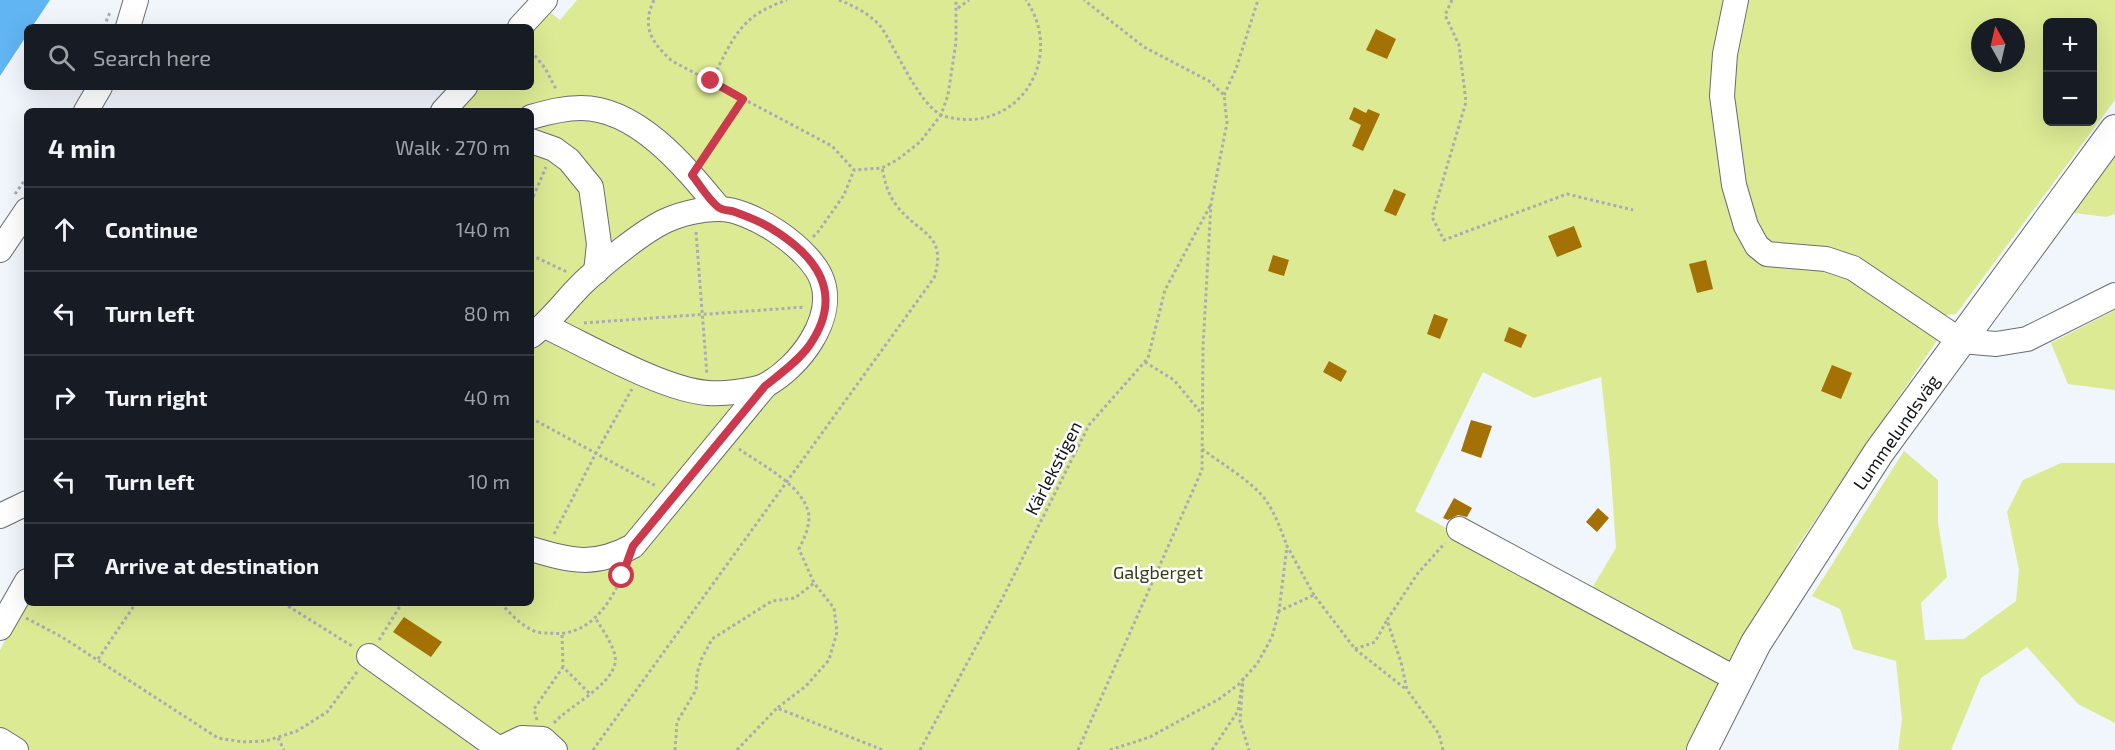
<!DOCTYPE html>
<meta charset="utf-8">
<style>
body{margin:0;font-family:"Exo 2",sans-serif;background:#20242c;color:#f1f3f6}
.controls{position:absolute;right:18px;top:18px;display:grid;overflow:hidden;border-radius:9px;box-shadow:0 6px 24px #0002}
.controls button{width:54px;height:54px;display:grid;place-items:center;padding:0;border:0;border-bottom:2px solid #363941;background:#171b24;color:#f1f3f6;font:30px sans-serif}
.compass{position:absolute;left:1971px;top:18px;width:54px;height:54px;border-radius:50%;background:#171b24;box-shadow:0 6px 24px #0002;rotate:352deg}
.stop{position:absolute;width:18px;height:18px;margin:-14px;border:4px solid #ca3a4c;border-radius:50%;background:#fff}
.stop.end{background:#ca3a4c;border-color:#fff;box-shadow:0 2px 6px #0008}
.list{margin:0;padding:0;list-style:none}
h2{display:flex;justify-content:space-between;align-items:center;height:78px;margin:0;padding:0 24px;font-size:26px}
h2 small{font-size:20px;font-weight:400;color:#9ea1a6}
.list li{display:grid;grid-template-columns:39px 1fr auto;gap:18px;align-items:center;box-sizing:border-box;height:84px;padding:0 24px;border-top:2px solid #363941}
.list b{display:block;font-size:22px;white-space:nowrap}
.list em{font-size:20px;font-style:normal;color:#9ea1a6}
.icon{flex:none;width:33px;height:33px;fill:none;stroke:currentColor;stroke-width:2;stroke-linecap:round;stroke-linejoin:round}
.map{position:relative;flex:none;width:2115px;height:750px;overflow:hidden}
.search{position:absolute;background:#171b24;box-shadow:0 6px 24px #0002;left:24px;top:24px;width:510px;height:66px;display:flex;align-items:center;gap:15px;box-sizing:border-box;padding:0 21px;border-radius:9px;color:#9ea1a6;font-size:22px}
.panel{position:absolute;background:#171b24;box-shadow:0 6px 24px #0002;left:24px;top:108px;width:510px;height:498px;border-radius:9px}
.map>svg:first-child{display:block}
</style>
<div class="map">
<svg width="2115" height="750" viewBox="0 0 2115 750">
<rect width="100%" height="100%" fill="#f1f5fc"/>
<g fill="#dcea94" fill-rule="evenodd">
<path d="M577,0H1728L1739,229L1868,286L1938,339L1797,547L1687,750H0V650L27,597V603H531V111H455L478,87H531V32L550,12L560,20ZM1483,372L1534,398L1601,377L1610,462L1616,548L1583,603L1415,511Z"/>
<path d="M1743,0H2115V100L1956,314L1935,316L1863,261L1774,248L1760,237L1748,207L1732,107L1737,25ZM2048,22H2092V122H2048ZM1980,27H2016V63H1980Z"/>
<polygon points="2115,149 2115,214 2106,217 2067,212"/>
<polygon points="2115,310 2115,390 2068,384 2051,343"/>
<polygon points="1904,451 1938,480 1938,523 1947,577 1921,603 1925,640 1964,639 2016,601 2019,570 2007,512 2023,480 2061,463 2115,463 2115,723 2078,704 2027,647 1981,678 1951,750 1898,750 1902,719 1896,661 1853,649 1840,609 1812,596"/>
</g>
<polygon fill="#61b5f3" points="0,0 50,0 32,27 27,27 27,35 0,76"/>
<g fill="#a37104">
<polygon points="1376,29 1396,39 1387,59 1366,50"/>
<polygon points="1354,107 1366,113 1368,109 1380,114 1363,151 1352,146 1361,125 1349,119"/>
<polygon points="1394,189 1406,194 1396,216 1384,211"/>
<polygon points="1574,226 1582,247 1557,257 1548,236"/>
<polygon points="1273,255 1289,260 1284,276 1268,271"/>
<polygon points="1706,260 1713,289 1697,293 1689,264"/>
<polygon points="1434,314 1448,319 1440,339 1427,334"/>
<polygon points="1509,327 1527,335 1521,348 1504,341"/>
<polygon points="1329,361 1347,371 1341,382 1323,372"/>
<polygon points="1832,365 1852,373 1841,399 1821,391"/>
<polygon points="1471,420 1492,426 1481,458 1461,451"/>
<polygon points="1454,498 1472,508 1467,517 1458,515 1448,520 1443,518"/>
<polygon points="1598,508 1609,518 1597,532 1586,522"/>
<polygon points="404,617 442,642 431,657 393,632"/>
</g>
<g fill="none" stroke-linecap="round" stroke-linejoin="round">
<defs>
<g id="minor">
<polyline points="1736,0 1725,54 1722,96 1734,185 1746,226 1757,246 1767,254 1826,259 1853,268 1961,341 1996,344 2027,339 2115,295"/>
<polyline points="128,27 136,0"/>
<polyline points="520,27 545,0"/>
<polyline points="86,111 100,87"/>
<polyline points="443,111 465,87"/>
<path d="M531,117C548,112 563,108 581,108C638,108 686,168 719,208"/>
<polyline points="531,141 554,149 569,160 591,187 599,244 596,272"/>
<polyline points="0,250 27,210"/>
<path d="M531,336C552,320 566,299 585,281C604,263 642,232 665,221C680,214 701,209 718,209C751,208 811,249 822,280C836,319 799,367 766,385C755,391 722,394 708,393C663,390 588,346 545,326"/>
<polyline points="0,516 27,503"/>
<polyline points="1459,529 1738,680"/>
<path d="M531,549C572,561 594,567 633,546L765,386"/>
<polyline points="0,628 27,581"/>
<polyline points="369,656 499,749 522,738 543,739 555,750"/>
<polyline points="0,740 16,750"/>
</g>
<polyline id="major" points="1702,750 1756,643 1879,452 2115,130"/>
</defs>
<use href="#minor" stroke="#696d73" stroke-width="26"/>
<use href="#major" stroke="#696d73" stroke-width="32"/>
<g stroke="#a9acb2" stroke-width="3" stroke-dasharray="3 3" stroke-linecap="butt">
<path d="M654,0C641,27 652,43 672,61L832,146L854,170L882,168L897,160L920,142L941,115L948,95L956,42V0"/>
<path d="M839,0C854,6 870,14 881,27C895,47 921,109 944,116C1016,137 1067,60 1026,0"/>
<polyline points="1452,0 1445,15 1459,45 1466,102 1432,217 1444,240 1567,194 1633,210"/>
<polyline points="958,8 969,0"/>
<polyline points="104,27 110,12"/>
<polyline points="531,51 545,68 557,91"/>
<path d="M711,81C734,38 738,17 787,0"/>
<polyline points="1224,95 1236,69 1258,0"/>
<polyline points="702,160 743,100"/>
<polyline points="15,194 27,177"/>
<polyline points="531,202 546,167"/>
<polyline points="696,232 707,375"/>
<polyline points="813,237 818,232 844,195 854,170"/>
<polyline points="531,255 567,272"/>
<polyline points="584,323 805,307"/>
<polyline points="1145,362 1174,380 1202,414"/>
<polyline points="531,418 656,486"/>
<path d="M739,449C760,464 807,487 809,517C809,528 804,539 799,549L814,583L834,608L837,632L829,660L806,686L777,708"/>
<path d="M1202,449C1222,464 1250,480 1265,499C1275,513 1281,530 1287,546"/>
<polyline points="554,534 596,453 632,389"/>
<polyline points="1314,595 1287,546 1279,611 1314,595 1355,649 1407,690"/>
<polyline points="283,603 352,646"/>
<path d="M501,603C509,613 520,624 532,630C537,633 545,633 550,633C588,638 611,604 623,573"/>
<polyline points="26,618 62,637 218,738 243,742 266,741 297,731 327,712 357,672"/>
<polyline points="562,635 563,667 590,694"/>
<polyline points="379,640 402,603"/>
<polyline points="1355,649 1375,642 1387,620"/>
<polyline points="98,659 136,603"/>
<polyline points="537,720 534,709 563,667"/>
<path d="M554,723C569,705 625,680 614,652C610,640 602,629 596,619"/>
<polyline points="278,738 284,750"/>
<path d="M593,750L934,278C948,233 919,235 897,206C888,195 885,182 882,168"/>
<polyline points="675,750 677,722 696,690 697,673 702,658 712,639 772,601 795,598 814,583"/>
<polyline points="737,750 777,708 883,750"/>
<polyline points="920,750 1002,599 1089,425 1148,358 1165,290 1210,206"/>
<polyline points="1078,750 1202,470 1203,347 1211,204 1227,123 1224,95 1209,81 1144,47 1084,0"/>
<polyline points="1110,750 1150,737 1219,699 1238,685 1257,664 1272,637 1279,611"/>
<polyline points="1212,750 1238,711 1243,679 1240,721 1249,750"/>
<polyline points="1443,750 1439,734 1407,690 1401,662 1387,620 1418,573 1445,543"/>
</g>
<use href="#minor" stroke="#fff" stroke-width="24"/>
<use href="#major" stroke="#fff" stroke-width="30"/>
</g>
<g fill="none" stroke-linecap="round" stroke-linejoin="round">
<path stroke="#ca3a4c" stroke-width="8" d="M622,576L633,546L765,386C780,374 797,362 809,346C846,293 816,255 769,227C759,221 746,216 735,212C730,210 723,211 718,207C708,199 700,185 692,175L743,99L711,81"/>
</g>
<g text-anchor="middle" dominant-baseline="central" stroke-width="5" stroke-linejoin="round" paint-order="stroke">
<g font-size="18" fill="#101214" stroke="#fff">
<text transform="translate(1896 432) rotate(-55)">Lummelundsväg</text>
<text transform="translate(1053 468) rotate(-63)">Kärlekstigen</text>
</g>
<g font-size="18" fill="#373c14" stroke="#fff">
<text x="1158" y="572">Galgberget</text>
</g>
</g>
</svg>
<div class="controls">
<button>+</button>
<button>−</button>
</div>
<svg class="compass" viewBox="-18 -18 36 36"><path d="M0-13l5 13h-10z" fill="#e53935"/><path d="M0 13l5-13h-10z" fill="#9ea1a6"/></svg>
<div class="stop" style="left:622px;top:576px"></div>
<div class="stop end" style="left:711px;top:81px"></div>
<div class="search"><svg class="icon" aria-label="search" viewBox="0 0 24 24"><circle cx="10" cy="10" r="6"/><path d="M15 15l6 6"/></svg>Search here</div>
<section class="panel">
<h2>4 min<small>Walk · 270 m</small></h2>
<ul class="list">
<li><svg class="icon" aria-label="ahead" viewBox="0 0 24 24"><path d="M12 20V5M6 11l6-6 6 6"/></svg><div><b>Continue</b></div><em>140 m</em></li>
<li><svg class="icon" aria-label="left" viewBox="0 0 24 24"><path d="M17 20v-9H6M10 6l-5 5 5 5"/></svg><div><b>Turn left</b></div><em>80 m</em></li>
<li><svg class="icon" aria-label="right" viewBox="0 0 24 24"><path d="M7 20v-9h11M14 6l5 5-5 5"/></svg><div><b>Turn right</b></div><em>40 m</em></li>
<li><svg class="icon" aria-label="left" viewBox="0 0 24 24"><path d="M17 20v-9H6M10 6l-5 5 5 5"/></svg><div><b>Turn left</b></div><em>10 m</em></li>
<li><svg class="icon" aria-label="arrive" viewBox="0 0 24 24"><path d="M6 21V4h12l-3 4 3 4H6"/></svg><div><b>Arrive at destination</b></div></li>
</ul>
</section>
</div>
